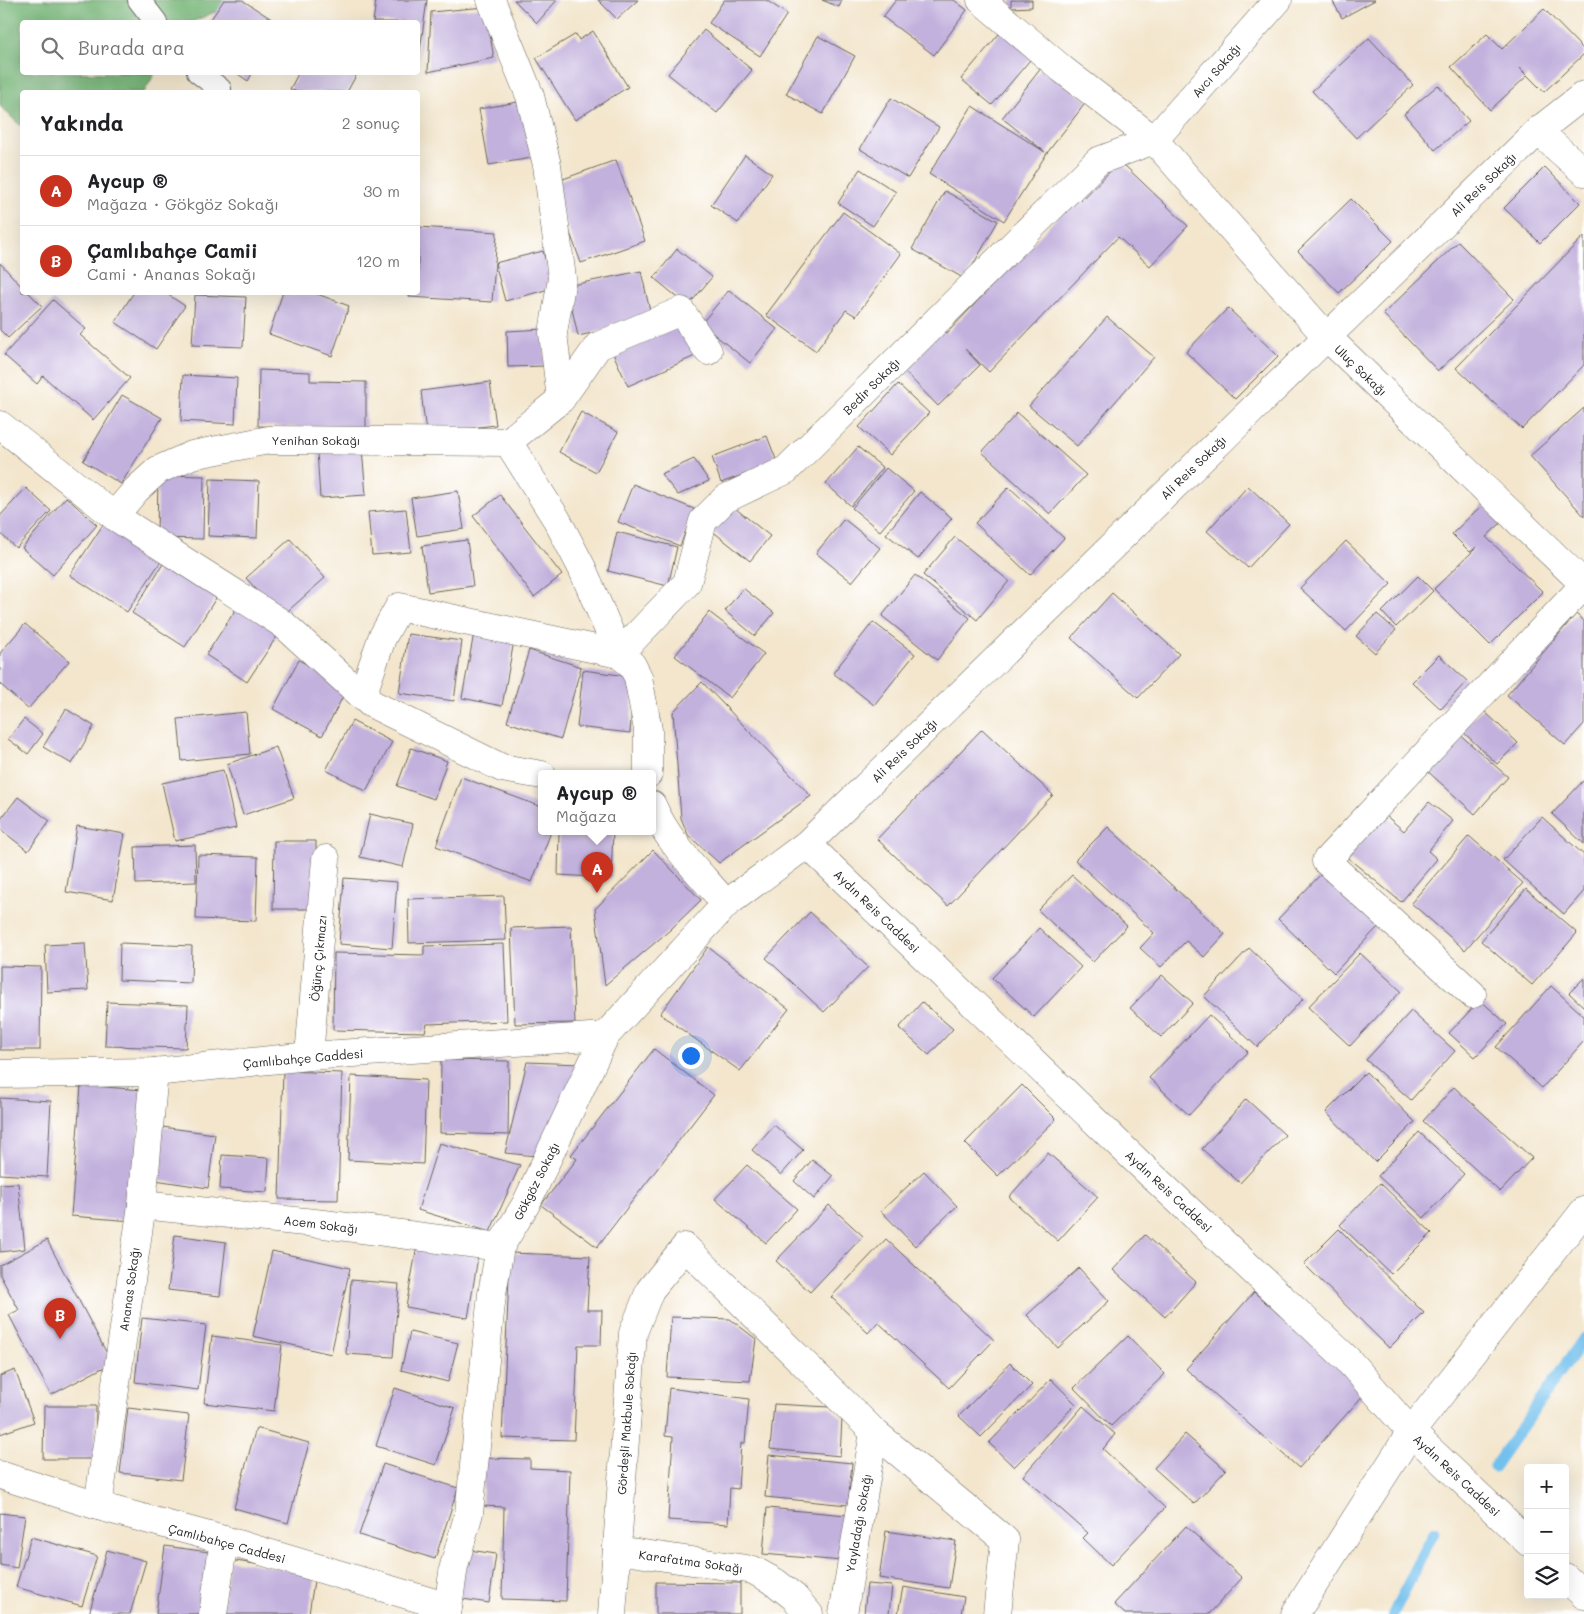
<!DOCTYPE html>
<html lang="tr">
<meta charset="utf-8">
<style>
body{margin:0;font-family:Mali,sans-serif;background:#f2f2f2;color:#202124}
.controls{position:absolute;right:15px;bottom:15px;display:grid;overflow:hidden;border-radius:5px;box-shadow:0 5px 20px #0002}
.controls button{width:45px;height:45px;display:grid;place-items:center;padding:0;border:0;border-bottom:1px solid #e0e0e0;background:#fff;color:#202124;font:25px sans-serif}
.you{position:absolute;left:690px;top:1055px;width:18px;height:18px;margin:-12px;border:4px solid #fff;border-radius:50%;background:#1a73e8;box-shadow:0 0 0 8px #1a73e833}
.badge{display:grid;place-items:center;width:32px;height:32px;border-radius:50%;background:#c8321e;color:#fff;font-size:16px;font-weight:700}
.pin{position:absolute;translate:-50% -41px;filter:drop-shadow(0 1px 2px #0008)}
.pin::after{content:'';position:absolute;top:26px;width:18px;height:15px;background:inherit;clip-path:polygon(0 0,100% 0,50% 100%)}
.popup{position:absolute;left:538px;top:770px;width:118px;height:65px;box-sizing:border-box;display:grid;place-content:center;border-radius:5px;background:#fff;filter:drop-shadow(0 1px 4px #0005);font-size:16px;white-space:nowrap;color:#757577}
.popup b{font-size:19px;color:#202124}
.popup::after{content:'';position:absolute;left:50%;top:100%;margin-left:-10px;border:10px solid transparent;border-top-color:#fff}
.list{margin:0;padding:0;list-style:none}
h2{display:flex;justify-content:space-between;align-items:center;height:65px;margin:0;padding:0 20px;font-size:21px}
h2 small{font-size:16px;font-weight:400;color:#757577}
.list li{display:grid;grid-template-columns:32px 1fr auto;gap:15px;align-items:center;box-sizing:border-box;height:70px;padding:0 20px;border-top:1px solid #e0e0e0}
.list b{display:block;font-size:19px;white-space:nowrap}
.list p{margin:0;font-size:16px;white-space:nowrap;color:#757577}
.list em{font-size:16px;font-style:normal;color:#757577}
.icon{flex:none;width:28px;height:28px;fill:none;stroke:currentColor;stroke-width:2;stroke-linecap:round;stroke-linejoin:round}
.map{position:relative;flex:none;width:1584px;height:1614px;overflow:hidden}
.search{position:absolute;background:#fff;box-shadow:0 5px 20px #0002;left:20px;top:20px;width:400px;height:55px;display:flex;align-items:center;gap:12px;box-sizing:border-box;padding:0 18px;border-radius:5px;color:#757577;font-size:19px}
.panel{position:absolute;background:#fff;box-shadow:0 5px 20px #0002;left:20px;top:90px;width:400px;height:205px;border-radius:5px}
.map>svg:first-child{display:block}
</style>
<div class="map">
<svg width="1584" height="1614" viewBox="0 0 1584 1614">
<rect width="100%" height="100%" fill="#fff"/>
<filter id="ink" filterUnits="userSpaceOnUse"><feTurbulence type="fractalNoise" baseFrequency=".02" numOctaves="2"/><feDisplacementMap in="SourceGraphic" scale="10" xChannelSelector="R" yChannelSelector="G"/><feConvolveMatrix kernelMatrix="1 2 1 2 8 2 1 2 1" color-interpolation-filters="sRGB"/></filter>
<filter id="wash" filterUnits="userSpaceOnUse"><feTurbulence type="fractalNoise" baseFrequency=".0096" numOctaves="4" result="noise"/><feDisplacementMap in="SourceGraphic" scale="20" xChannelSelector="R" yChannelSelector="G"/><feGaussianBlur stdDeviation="1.12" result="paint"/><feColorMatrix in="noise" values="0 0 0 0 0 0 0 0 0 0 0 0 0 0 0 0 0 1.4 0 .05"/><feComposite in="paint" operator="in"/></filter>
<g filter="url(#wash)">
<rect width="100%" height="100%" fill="#f3e6cd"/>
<polygon fill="#77b678" stroke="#4a694a" points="0,0 242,0 192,22 22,22 22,72 155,73 144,92 22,92 22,127 0,106"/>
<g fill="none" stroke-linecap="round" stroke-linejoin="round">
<g stroke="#72c0ed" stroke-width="11">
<polyline points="1494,1467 1584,1338"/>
<polyline points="1393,1614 1434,1532"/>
</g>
</g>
<g id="blocks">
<g fill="#c2b1dd">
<polygon points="224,0 242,0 276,22 209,22"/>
<polygon points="376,0 427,0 419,58 418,58 418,22 373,22"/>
<polygon points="514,0 557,0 537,23"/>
<polygon points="598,0 638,0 617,19"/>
<polygon points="724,0 766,0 787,14 760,56 709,23"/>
<polygon points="822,0 842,0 839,7"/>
<polygon points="896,0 954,0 967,10 934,55 883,17"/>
<polygon points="1011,0 1032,0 1032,7 1011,8"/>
<polygon points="1332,0 1375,0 1342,18"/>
<polygon points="485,7 494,58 428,72 431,12"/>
<polygon points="1544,9 1584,50 1584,54 1544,92 1520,68 1527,76 1490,110 1451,67 1487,34 1502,49"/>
<polygon points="1004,28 1035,54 992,105 961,79"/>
<polygon points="704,30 752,70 717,113 668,74"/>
<polygon points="593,31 628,87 575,120 536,58 576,34 579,40"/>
<polygon points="818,36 855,56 823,114 786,94"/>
<polygon points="1369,38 1413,85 1356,138 1312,91"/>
<polygon points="1042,67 1087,101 1047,153 1004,221 929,174 972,106 1045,152 1002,118"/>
<polygon points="235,72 253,72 248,81"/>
<polygon points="299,72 358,72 347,92 297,92 290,89"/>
<polygon points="1438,85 1469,121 1435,150 1404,114"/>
<polygon points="891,98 939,127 908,178 860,149"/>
<polygon points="523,101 532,158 489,165 479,109"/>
<polygon points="745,155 772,174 738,223 711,205"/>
<polygon points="616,160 645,241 581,263 552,183"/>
<polygon points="1120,161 1188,226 1150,266 1118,237 989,372 965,349 980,365 938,406 900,367 941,326 947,333 1077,197 1081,201"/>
<polygon points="1545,167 1580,203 1540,243 1504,208"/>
<polygon points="860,169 896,192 873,226 838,203"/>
<polygon points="945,191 998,221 965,279 912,249"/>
<polygon points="1351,199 1393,241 1339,293 1298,251"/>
<polygon points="843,212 901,254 856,316 846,310 816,351 766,315"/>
<polygon points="418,227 497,232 495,263 543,251 553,288 505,301 495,263 492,302 409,297 410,292 418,292"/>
<polygon points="1584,236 1584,365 1522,429 1456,368"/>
<polygon points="1458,242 1514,299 1438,371 1383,314"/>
<polygon points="677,249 712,277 688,306 654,278"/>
<polygon points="0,263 22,287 22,292 28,292 42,306 8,338 0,330"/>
<polygon points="641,271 652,320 578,336 567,286"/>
<polygon points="729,290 777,329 750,363 701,324"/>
<polygon points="134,292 164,292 185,306 156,349 115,322"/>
<polygon points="283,292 312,292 349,306 332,356 269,334"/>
<polygon points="195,295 246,297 243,347 192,345"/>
<polygon points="53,300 86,329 80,335 130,378 93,420 43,376 37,384 4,355"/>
<polygon points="1228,308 1278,356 1235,399 1186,352"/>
<polygon points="1107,317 1154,357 1077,446 1029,406"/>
<polygon points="678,319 695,356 628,386 611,349"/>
<polygon points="544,329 545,366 508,367 507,331"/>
<polygon points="259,370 310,372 310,381 366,382 366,429 258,426"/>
<polygon points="183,375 237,378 235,424 181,421"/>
<polygon points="490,382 496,425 426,433 421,391"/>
<polygon points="898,384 929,413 890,455 859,427"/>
<polygon points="122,395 162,418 121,484 83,461"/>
<polygon points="1584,408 1584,516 1530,456"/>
<polygon points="581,412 618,432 596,472 559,452"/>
<polygon points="1017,413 1086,475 1050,514 982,452"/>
<polygon points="767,436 777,462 721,483 712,457"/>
<polygon points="858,447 883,468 851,506 826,484"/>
<polygon points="362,449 366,495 320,498 317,451"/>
<polygon points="694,459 709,481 678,495 661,474"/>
<polygon points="886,468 914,491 880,531 852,508"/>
<polygon points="158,475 204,476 203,539 157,538"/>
<polygon points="210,479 259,481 257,538 208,536"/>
<polygon points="633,484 694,509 680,546 618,522"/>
<polygon points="1248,486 1289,524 1248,568 1207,531"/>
<polygon points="1009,487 1064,538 1030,575 975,523"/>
<polygon points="26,488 51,511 16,548 0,533 0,516"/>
<polygon points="458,491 464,529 417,536 411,498"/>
<polygon points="920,492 952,518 918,559 886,534"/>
<polygon points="500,495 562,575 534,597 473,516"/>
<polygon points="66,497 97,525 53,575 22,548"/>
<polygon points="1483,504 1501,523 1486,537 1543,592 1490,645 1434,589 1477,547 1470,552 1452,534"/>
<polygon points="731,505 770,536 750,561 711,530"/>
<polygon points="406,509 411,552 372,555 368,512"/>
<polygon points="844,519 880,548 852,582 816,553"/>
<polygon points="106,520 163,558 127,612 70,575"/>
<polygon points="617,532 677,547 668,586 608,571"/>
<polygon points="955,537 1009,581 977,620 923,575"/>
<polygon points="290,539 325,578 281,617 246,578"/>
<polygon points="467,540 473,586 428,592 422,546"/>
<polygon points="1346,541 1391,584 1346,631 1300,588"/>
<polygon points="163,564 216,598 185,647 132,613"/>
<polygon points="915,575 970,618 937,660 882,616"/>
<polygon points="1418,576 1433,591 1396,627 1382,612"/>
<polygon points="743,588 774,613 755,636 725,611"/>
<polygon points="1112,593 1179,654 1138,698 1071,638"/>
<polygon points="238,606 279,633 247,682 206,655"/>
<polygon points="709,612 764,654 730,698 675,656"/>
<polygon points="1377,614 1396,630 1375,653 1356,636"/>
<polygon points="1576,614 1584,621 1584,724 1565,745 1507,695"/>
<polygon points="873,622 915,654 874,705 833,673"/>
<polygon points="25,624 69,661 28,709 0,684 0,653"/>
<polygon points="474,633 514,641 502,706 462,698"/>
<polygon points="408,634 462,641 454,701 399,693"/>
<polygon points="529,650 581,667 561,739 507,722"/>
<polygon points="1439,655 1467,681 1441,709 1412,682"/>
<polygon points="299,660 348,687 322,736 273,709"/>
<polygon points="583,670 634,677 630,733 577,727"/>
<polygon points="702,682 811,796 719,863 688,835 681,818 673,712"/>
<polygon points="66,709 94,726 72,764 43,747"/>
<polygon points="1482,709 1518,743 1497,764 1461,730"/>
<polygon points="246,712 250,754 182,761 178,719"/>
<polygon points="24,719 43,734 28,754 8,739"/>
<polygon points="352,721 392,742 366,791 326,770"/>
<polygon points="982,729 1053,795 948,906 877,839"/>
<polygon points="1457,732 1508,777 1475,814 1424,768"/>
<polygon points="276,747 294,798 243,815 227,764"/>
<polygon points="411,748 447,761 434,799 397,786"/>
<polygon points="223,770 236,828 175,841 162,783"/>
<polygon points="461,777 542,807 542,832 551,832 532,882 436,846"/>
<polygon points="1584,780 1584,844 1552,814"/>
<polygon points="18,797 50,821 28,851 0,829 0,820"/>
<polygon points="1429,802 1453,821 1428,851 1437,859 1401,902 1348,858 1385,815 1404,831"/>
<polygon points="370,814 413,824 403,867 360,857"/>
<polygon points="1542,817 1584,855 1584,891 1564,914 1503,860"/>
<polygon points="77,826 125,834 113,900 66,892"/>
<polygon points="1108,827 1225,934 1204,957 1186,941 1161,967 1140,948 1154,933 1075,860"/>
<polygon points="559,832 613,832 611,878 558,875"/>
<polygon points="1469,836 1523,883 1465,950 1411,903"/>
<polygon points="274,841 316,841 315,909 273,909"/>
<polygon points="195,845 196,882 136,884 135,847"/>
<polygon points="653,850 701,900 670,930 605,985 595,909"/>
<polygon points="198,855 258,857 256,921 196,919"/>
<polygon points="1323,872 1379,926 1334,973 1278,919"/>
<polygon points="1072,875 1127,926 1093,962 1038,910"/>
<polygon points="344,878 397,882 392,948 339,944"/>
<polygon points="1526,889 1577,933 1532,985 1481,941"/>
<polygon points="504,896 506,940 409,943 408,899"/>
<polygon points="810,912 868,967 824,1012 766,958"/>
<polygon points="571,926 575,1023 515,1024 511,928"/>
<polygon points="1039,928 1081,967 1034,1017 992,978"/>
<polygon points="85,943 88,990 47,992 45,945"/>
<polygon points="120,943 192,946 191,983 119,980"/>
<polygon points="504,944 507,1021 427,1024 425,1032 333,1030 334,953 424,955 424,946"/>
<polygon points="708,947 789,1009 740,1071 660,1014"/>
<polygon points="1249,948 1303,999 1257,1047 1204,996"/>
<polygon points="1360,953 1401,991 1350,1046 1308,1007"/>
<polygon points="0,966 41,967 40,1050 0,1050"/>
<polygon points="1162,975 1193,1003 1161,1037 1130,1008"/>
<polygon points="1584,978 1584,1007 1569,993"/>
<polygon points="1551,986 1584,1016 1584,1041 1542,1088 1496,1047"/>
<polygon points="1480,1000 1507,1024 1475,1057 1449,1033"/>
<polygon points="107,1002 188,1005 186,1048 105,1046"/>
<polygon points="922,1002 953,1029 929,1055 899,1028"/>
<polygon points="1411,1011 1455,1051 1411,1100 1366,1060"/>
<polygon points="1209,1015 1248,1052 1189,1115 1149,1078"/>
<polygon points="654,1049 714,1095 597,1247 541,1205 577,1159 571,1155"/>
<polygon points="441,1060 509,1061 508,1135 440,1133"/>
<polygon points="527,1062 580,1064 536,1156 505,1153"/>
<polygon points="283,1071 342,1073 338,1200 279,1199"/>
<polygon points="1366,1072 1415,1122 1375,1162 1326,1112"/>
<polygon points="351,1076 426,1080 423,1164 348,1160"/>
<polygon points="81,1085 142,1090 132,1221 71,1216"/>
<polygon points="1022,1085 1056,1119 998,1176 965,1143"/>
<polygon points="1454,1087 1532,1158 1500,1192 1423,1121"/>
<polygon points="0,1098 51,1101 47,1177 0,1174"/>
<polygon points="1246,1099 1285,1135 1240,1183 1202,1149"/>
<polygon points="774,1125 803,1150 781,1175 752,1150"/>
<polygon points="162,1127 215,1134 208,1188 155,1180"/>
<polygon points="1419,1132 1464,1174 1424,1218 1378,1176"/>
<polygon points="439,1143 520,1165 490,1232 418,1210"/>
<polygon points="1048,1153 1098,1197 1058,1241 1009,1197"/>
<polygon points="222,1155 269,1158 267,1192 220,1189"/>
<polygon points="812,1160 833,1176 814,1199 794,1181"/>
<polygon points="747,1165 797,1209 766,1243 715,1199"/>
<polygon points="924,1171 957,1206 915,1246 881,1211"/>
<polygon points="18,1183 25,1249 0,1252 0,1184"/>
<polygon points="1380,1183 1432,1233 1391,1274 1340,1225"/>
<polygon points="829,1205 863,1236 810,1292 776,1261"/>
<polygon points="1339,1229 1424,1313 1389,1348 1304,1264"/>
<polygon points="175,1235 226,1242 220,1296 168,1290"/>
<polygon points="1145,1235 1196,1282 1165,1317 1113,1270"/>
<polygon points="886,1239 994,1340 949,1388 878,1322 868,1333 831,1297"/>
<polygon points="47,1240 112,1363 51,1395 9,1315 19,1310 0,1275 0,1265"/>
<polygon points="417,1246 478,1257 468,1318 406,1307"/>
<polygon points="272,1251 350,1268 331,1354 253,1336"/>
<polygon points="510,1253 590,1256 587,1310 602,1310 601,1345 578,1345 574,1440 502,1438"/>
<polygon points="1079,1268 1109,1301 1058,1348 1027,1315"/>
<polygon points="351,1280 399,1284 393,1357 346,1354"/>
<polygon points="1254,1292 1366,1392 1299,1468 1186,1369"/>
<polygon points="671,1317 730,1319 756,1339 750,1381 667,1377"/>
<polygon points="142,1318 206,1325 198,1390 135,1382"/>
<polygon points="410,1332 458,1343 448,1382 401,1370"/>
<polygon points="212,1336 282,1345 274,1411 204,1403"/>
<polygon points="1128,1336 1165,1374 1111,1426 1074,1388"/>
<polygon points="1010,1363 1032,1385 981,1437 959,1416"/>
<polygon points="15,1370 34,1422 0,1434 0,1376"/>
<polygon points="1051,1379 1076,1404 1014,1467 989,1443"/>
<polygon points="395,1388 455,1408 436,1465 376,1446"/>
<polygon points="669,1388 749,1399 745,1443 741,1443 738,1489 730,1488 728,1524 668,1520 673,1437 665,1436"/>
<polygon points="774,1404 829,1407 842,1418 840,1456 770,1449"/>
<polygon points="44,1406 96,1406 95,1459 43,1459"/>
<polygon points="1083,1406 1115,1434 1103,1449 1165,1508 1111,1565 1083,1538 1088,1533 1023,1476"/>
<polygon points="128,1408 189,1415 181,1480 120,1473"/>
<polygon points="256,1428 309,1443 288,1523 234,1508"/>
<polygon points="1185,1434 1226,1470 1194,1504 1154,1468"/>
<polygon points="769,1455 852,1463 848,1505 765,1497"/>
<polygon points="484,1458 530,1459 530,1468 570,1470 566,1601 502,1599 504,1507 482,1506"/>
<polygon points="383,1464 458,1488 435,1559 359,1535"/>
<polygon points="767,1508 847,1515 842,1561 763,1554"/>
<polygon points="0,1513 25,1516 17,1568 0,1565"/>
<polygon points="1186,1526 1242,1578 1209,1614 1125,1614 1114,1604"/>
<polygon points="886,1531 956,1541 949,1588 879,1578"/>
<polygon points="31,1537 97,1556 82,1606 16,1587"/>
<polygon points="165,1546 209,1552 201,1614 156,1614"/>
<polygon points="463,1549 496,1554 489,1603 456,1598"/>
<polygon points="107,1550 146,1561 130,1614 89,1614"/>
<polygon points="230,1560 315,1574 309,1614 221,1614"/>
<polygon points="656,1582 740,1583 740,1614 656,1614"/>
<polygon points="867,1584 892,1586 889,1614 864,1614"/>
<polygon points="903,1587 964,1597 961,1614 898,1614"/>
</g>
</g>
</g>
<g filter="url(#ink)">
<use href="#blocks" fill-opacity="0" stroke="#67635a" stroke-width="1"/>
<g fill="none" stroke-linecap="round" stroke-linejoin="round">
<defs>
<g id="service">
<polyline points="139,0 156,22"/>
<polyline points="198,72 220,89"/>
</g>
<g id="minor">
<polyline points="491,0 530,96 547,165 562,278 553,333 561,399"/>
<polyline points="981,0 1062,69 1154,140 1326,336 1584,584"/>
<polyline points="1538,131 1584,172"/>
<polyline points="0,425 114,516 283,624 370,703 502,768 542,775"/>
<polyline points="508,442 557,520 582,568 619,654 632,665 638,677 648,730 648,774"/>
<polyline points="508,442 561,399 598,346 681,311 708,351"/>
<polyline points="114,516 136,490 158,470 192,455 269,440 508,442"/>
<polyline points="619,654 687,583 703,521 725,499 786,470 1098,161 1154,140 1278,0"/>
<polyline points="362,696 382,638 399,607 619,654"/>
<path d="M652,805C668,843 700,873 726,904"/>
<polyline points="1472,994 1326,861 1584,585"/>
<polyline points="309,1056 326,859"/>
<polyline points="142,1205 324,1224 500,1247"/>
<polyline points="98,1506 142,1205 154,1072"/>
<polyline points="617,1550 753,1570 775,1582 794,1597 809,1614"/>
<polyline points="448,1607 454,1566 469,1513 492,1294 500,1247 526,1204 605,1036 726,904 807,844 1538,131 1584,95"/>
<polyline points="213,1614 224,1540"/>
<polyline points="612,1614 633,1333 650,1290 685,1247 874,1432 1005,1540 997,1614"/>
<polyline points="843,1614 874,1432"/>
<polyline points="1295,1614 1411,1432 1584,1211"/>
</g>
<g id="tertiary">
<polyline points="807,844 1147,1171 1347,1359 1411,1432 1528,1542"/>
<polyline points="0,1074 154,1072 309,1056 605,1036"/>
<polyline points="0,1475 98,1506 224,1540 448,1607 447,1614"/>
<polyline points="1565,1577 1584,1595"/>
</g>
</defs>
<use href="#service" stroke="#67635a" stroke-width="24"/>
<use href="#minor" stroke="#67635a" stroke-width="29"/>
<use href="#tertiary" stroke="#67635a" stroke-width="29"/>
<use href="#service" stroke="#fff" stroke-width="22"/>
<use href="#minor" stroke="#fff" stroke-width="28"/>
<use href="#tertiary" stroke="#fff" stroke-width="28"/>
</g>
</g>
<g text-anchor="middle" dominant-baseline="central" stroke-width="5" stroke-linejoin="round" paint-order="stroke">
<g font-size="12" fill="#1c1c1c" stroke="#fff">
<text transform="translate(1216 70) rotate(-49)">Avcı Sokağı</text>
<text transform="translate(1483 184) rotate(-44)">Ali Reis Sokağı</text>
<text transform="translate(1361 370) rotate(44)">Uluç Sokağı</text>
<text transform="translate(871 386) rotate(-45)">Bedir Sokağı</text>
<text x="316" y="440">Yenihan Sokağı</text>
<text transform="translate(1193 467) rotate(-44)">Ali Reis Sokağı</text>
<text transform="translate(904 750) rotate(-44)">Ali Reis Sokağı</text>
<text transform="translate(877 911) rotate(44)">Aydın Reis Caddesi</text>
<text transform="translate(318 958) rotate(-85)">Öğünç Çıkmazı</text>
<text transform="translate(303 1058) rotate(-5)">Çamlıbahçe Caddesi</text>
<text transform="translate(536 1181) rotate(-63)">Gökgöz Sokağı</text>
<text transform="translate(1169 1191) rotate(43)">Aydın Reis Caddesi</text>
<text transform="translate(321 1224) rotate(7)">Acem Sokağı</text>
<text transform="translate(129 1289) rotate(-82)">Ananas Sokağı</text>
<text transform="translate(626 1423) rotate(-86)">Gördeşli Makbule Sokağı</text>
<text transform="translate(1457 1475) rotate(43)">Aydın Reis Caddesi</text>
<text transform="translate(858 1523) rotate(-80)">Yayladağı Sokağı</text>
<text transform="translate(227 1543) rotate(15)">Çamlıbahçe Caddesi</text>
<text transform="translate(691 1561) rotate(8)">Karafatma Sokağı</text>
</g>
</g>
</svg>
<div class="controls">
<button>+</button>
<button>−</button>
<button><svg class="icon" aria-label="layers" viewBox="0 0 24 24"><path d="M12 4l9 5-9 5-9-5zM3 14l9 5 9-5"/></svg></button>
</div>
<div class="you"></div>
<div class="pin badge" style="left:597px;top:893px">A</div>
<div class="popup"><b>Aycup ®</b>Mağaza</div>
<div class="pin badge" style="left:60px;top:1339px">B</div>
<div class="search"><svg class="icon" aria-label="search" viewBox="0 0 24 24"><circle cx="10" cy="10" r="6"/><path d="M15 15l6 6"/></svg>Burada ara</div>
<section class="panel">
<h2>Yakında<small>2 sonuç</small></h2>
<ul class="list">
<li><span class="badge">A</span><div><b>Aycup ®</b><p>Mağaza · Gökgöz Sokağı</p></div><em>30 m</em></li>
<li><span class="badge">B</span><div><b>Çamlıbahçe Camii</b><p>Cami · Ananas Sokağı</p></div><em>120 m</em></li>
</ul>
</section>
</div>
